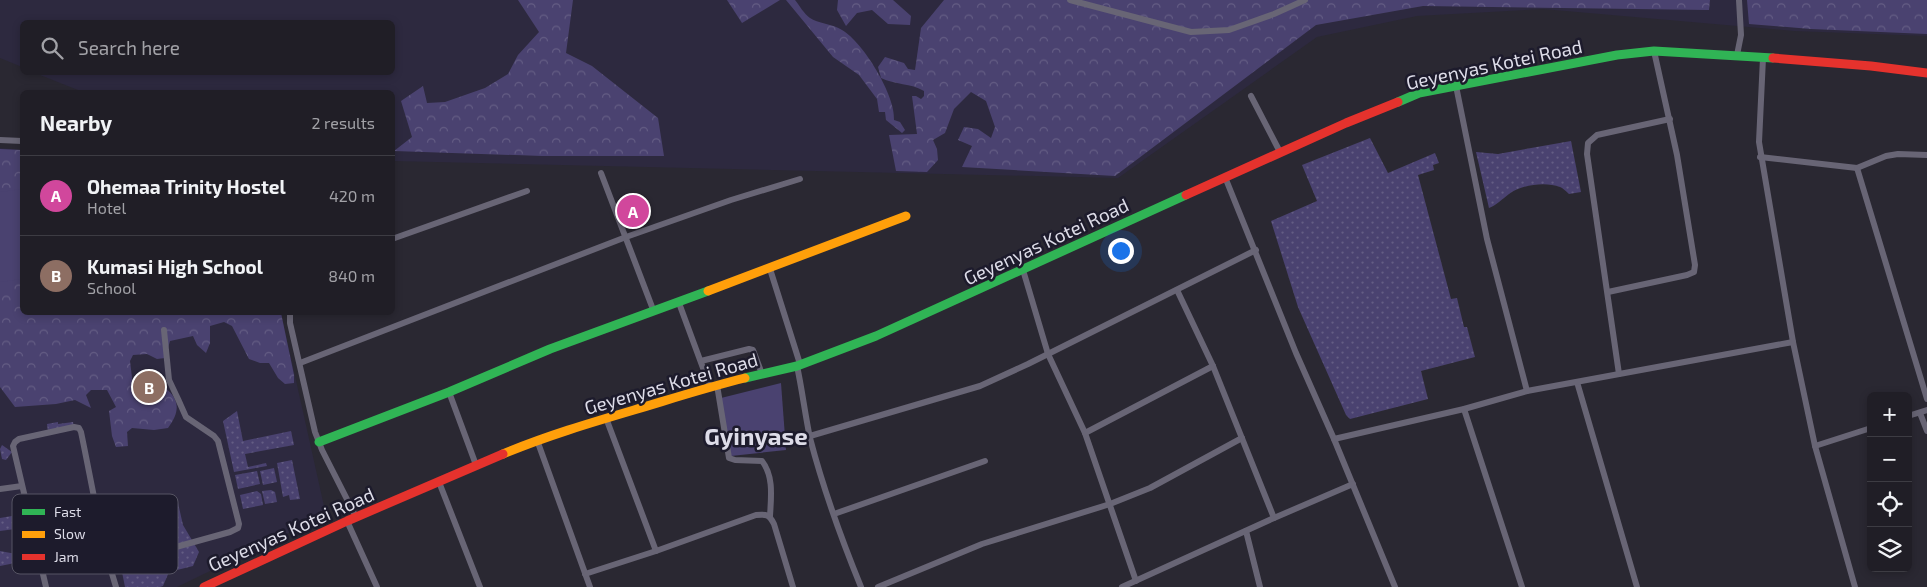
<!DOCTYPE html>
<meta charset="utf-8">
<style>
body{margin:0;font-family:"Exo 2",sans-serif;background:#28272e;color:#f1f3f6}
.controls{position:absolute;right:15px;bottom:15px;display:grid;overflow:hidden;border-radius:8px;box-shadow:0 2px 8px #0003}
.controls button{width:45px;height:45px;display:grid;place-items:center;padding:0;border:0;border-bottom:1px solid #3d3c43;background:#201e26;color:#f1f3f6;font:25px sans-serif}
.you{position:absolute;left:1120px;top:250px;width:18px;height:18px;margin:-12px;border:4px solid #fff;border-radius:50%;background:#1a73e8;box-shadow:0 0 0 8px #1a73e833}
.badge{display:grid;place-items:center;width:32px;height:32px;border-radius:50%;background:#0f766e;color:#fff;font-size:16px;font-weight:700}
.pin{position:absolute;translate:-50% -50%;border:2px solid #fff;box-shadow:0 1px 5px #0006}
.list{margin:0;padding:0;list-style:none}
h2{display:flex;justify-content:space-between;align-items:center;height:65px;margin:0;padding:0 20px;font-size:21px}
h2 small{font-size:16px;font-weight:400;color:#a2a2a7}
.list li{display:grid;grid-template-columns:32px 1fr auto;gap:15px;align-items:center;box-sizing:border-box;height:80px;padding:0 20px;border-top:1px solid #3d3c43}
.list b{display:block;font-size:19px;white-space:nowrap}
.list p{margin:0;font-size:16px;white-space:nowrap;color:#a2a2a7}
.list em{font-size:16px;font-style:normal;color:#a2a2a7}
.icon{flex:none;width:28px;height:28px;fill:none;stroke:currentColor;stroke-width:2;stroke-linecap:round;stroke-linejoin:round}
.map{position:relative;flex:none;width:1927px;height:587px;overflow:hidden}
.search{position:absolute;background:#201e26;box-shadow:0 2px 8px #0003;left:20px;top:20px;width:375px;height:55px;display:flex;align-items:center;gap:12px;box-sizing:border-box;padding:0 18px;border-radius:8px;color:#a2a2a7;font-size:19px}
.panel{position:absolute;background:#201e26;box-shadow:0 2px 8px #0003;left:20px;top:90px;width:375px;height:225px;border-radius:8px}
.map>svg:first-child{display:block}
</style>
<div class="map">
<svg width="1927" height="587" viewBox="0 0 1927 587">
<defs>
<pattern id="grass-dots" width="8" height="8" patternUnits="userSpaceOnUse" patternTransform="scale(1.25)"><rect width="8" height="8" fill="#4a4270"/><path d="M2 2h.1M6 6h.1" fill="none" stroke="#645d84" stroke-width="1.8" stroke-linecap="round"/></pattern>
<pattern id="forest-crowns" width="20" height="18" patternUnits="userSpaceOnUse" patternTransform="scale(1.25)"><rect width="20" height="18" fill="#4a4270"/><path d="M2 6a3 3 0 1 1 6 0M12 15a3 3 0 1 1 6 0" fill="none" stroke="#645d84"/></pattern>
</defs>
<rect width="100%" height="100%" fill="#2a2832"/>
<g fill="#2d293f">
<polygon points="0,0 1927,0 1927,36 1794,31 1543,9 1417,16 1317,37 1118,178 393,161 392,92 83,92 35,73 392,72 392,22 22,22 22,67 0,58"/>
<polygon points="0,148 22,150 22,312 281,313 326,515 177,587 0,587"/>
</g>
<g fill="url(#grass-dots)">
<polygon points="1370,138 1388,173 1435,153 1439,163 1433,165 1434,170 1418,175 1451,299 1457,298 1464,327 1467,327 1475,357 1421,371 1428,399 1350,419 1346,415 1298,307 1271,221 1317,201 1302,165"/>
<path d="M1571,141L1581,192L1569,194C1567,192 1563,188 1560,187C1545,181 1521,185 1509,194C1502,199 1497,205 1489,208L1476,152L1498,154Z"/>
<polygon points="237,411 243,441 291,431 294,445 245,454 248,467 266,463 267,466 234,472 223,421"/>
<polygon points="58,422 58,424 73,422 74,427 48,432 47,424"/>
<polygon points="2,445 12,452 6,460 2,459 0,449"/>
<polygon points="292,460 300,499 290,500 289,495 283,497 277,463"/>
<polygon points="274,468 277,482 263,485 260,471"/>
<polygon points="257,471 260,484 238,489 235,475"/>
<polygon points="271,490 275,492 277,502 265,504 262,491"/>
<polygon points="257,491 261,494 263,505 243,509 240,495"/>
<polygon points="168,498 174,499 178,503 183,525 199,552 193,566 169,572 163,586 160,587 125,587 122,572 131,565 150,506 159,499"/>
<polygon points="12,516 15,529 0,531 0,518"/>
<polygon points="0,551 16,554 25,561 0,566"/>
</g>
<g fill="url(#forest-crowns)">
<polygon points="518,0 573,0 566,53 592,66 658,118 664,156 542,156 394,151 412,137 401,101 423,86 427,103 445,102 485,88 508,74 518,55 539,32"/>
<polygon points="727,0 780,0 742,23"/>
<path d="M786,0H795C799,5 804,14 810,18C817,23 833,24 842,30C863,42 896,96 894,120L900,122L905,130L902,133L886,120L885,112H879L877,99L859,75L833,57Z"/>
<polygon points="838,0 893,0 911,16 910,25 888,24 872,10 857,13 846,26 837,10"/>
<path d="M944,0H1710L1709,10L1423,6L1316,25L1115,176L962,167L972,146L958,140L964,127L978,129L991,138L995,127L986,101L971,92L954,109L945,133L933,140L937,149L938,160L927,172L896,171L889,135L917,134L912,96H916L921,99L924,96V91C911,83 895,85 881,78L878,67L885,57L904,63L908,69L915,70L921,28Z"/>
<polygon points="1747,0 1927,0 1927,34 1811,29 1749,24"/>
<path d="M0,149L22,150V312L281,313L294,375V383L285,384L278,378L269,363H260L249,359L232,326L224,322L210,326V343L206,353L197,345L193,336L170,341L165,358L157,359L147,354L133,355L130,361L134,394L144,396L151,387L160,384C179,397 182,409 168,428L154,430L132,428L127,432L128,446L116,447L112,436L109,411L116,407L107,390H91L86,395L91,408L75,400L56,404L15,407L0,387Z"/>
</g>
<g fill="#4a4270">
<polygon points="22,189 22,279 0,282 0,192"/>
<polygon points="781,383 786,450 731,456 721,398"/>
</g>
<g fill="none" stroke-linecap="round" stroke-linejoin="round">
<g stroke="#686575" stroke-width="6">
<polyline points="1070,0 1191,32 1229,30 1274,14 1305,0"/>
<polyline points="1737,55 1741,35 1739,0"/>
<polyline points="1763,58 1759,142 1793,342 1815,446 1855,587"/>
<polyline points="1456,86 1487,239 1527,391"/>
<polyline points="1251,96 1280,152"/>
<polyline points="0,140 22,141"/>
<polyline points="1760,157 1857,168 1886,156 1898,154 1927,155"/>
<polyline points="1857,168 1927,399"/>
<polyline points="601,173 654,312"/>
<polyline points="1225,177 1296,353 1334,439 1395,587"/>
<polyline points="392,239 527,191"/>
<polyline points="770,269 800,364"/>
<polyline points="1023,270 1048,354 1085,433 1136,581"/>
<polyline points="1177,290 1213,366 1274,518"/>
<polyline points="1608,292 1687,275 1694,272 1695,265 1677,155 1654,51"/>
<polyline points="679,303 710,387"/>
<polyline points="290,312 290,323 315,432 322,450 356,517"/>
<polyline points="701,361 749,349 753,350 762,374"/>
<polyline points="300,363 626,237 731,200 800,179"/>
<path d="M797,366C802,389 805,414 810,438C823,488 841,538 861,587"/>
<polyline points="1619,374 1587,154 1588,143 1597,135 1670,119"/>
<polyline points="1577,382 1637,587"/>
<path d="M717,385L729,458L735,460L762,461C774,476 771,498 770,516"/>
<polyline points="449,392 476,465"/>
<polyline points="1464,409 1522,587"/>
<polyline points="1920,413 1927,431"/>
<polyline points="1908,416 1927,410"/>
<polyline points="606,418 656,551"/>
<polyline points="1085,433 1213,366"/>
<polyline points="810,436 980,386 1028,364 1256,250"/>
<polyline points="1334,439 1464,409 1527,391 1793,342"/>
<polyline points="537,440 590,587"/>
<polyline points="1815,446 1871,428"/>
<polyline points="439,482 480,587"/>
<polyline points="0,489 22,486"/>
<polyline points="95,504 147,500 129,560"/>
<polyline points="834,514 985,461"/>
<polyline points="347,521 377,587"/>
<polyline points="1246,531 1260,587"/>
<polyline points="109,564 129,560 230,532 238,528 239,524 218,441 214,436 186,417 178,399 169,380 164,330"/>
<path d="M585,574L656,551L756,515C766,514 769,514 774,524L793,587"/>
<path d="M46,587L13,446L15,442L19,439L74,427L79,428L81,432C92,484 100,536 116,587"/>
<polyline points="878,587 982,544 1110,504 1150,488 1242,438"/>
<polyline points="1122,587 1274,518 1353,484"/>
</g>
<g stroke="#30b455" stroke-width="9">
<polyline points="1398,102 1419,93 1617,55 1654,51 1773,58"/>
<polyline points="745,378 797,366 876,336 1186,195"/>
<polyline points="319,442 449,392 550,349 708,291"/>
</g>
<g stroke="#ff9f0a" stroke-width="9">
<polyline points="708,291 906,216"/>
<path d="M503,454C546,436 590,423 634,410C671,399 708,387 745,378"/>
</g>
<g stroke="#e5322d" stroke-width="9">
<polyline points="1773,58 1871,66 1927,73"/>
<polyline points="1186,195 1346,123 1398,102"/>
<polyline points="204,587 347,521 503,454"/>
</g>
</g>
<g text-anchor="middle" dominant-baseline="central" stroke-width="5" stroke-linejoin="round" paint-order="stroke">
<g font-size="19" fill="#dddce8" stroke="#1d1b2c">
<text transform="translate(1494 64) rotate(-12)">Geyenyas Kotei Road</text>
<text transform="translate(1046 241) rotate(-25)">Geyenyas Kotei Road</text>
<text transform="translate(671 383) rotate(-16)">Geyenyas Kotei Road</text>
<text transform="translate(291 529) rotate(-24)">Geyenyas Kotei Road</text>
</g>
<g font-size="24" font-weight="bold" fill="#dddce8" stroke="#1d1b2c">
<text x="756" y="435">Gyinyase</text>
</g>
</g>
<rect x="12" y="494" width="166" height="80" rx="8" fill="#1d1b2c" stroke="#575564" stroke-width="1"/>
<rect x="22" y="509" width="23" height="6" fill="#30b455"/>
<rect x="22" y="531" width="23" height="7" fill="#ff9f0a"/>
<rect x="22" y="554" width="23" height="6" fill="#e5322d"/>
<g font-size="14" fill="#dddce8">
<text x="54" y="517">Fast</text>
<text x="54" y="539">Slow</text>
<text x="54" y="562">Jam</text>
</g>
</svg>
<div class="controls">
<button>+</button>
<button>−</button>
<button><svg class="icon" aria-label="locate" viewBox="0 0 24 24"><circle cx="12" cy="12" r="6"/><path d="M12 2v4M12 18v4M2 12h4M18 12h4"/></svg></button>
<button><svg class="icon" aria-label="layers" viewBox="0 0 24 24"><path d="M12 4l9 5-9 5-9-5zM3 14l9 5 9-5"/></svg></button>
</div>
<div class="you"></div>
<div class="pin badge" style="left:633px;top:211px;background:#d1479c">A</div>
<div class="pin badge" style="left:149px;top:387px;background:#8d6e63">B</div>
<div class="search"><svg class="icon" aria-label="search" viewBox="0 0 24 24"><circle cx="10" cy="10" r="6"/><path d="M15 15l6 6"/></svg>Search here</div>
<section class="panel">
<h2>Nearby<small>2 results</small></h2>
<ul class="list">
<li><span class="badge" style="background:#d1479c">A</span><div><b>Ohemaa Trinity Hostel</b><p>Hotel</p></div><em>420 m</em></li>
<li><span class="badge" style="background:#8d6e63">B</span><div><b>Kumasi High School</b><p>School</p></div><em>840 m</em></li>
</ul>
</section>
</div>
